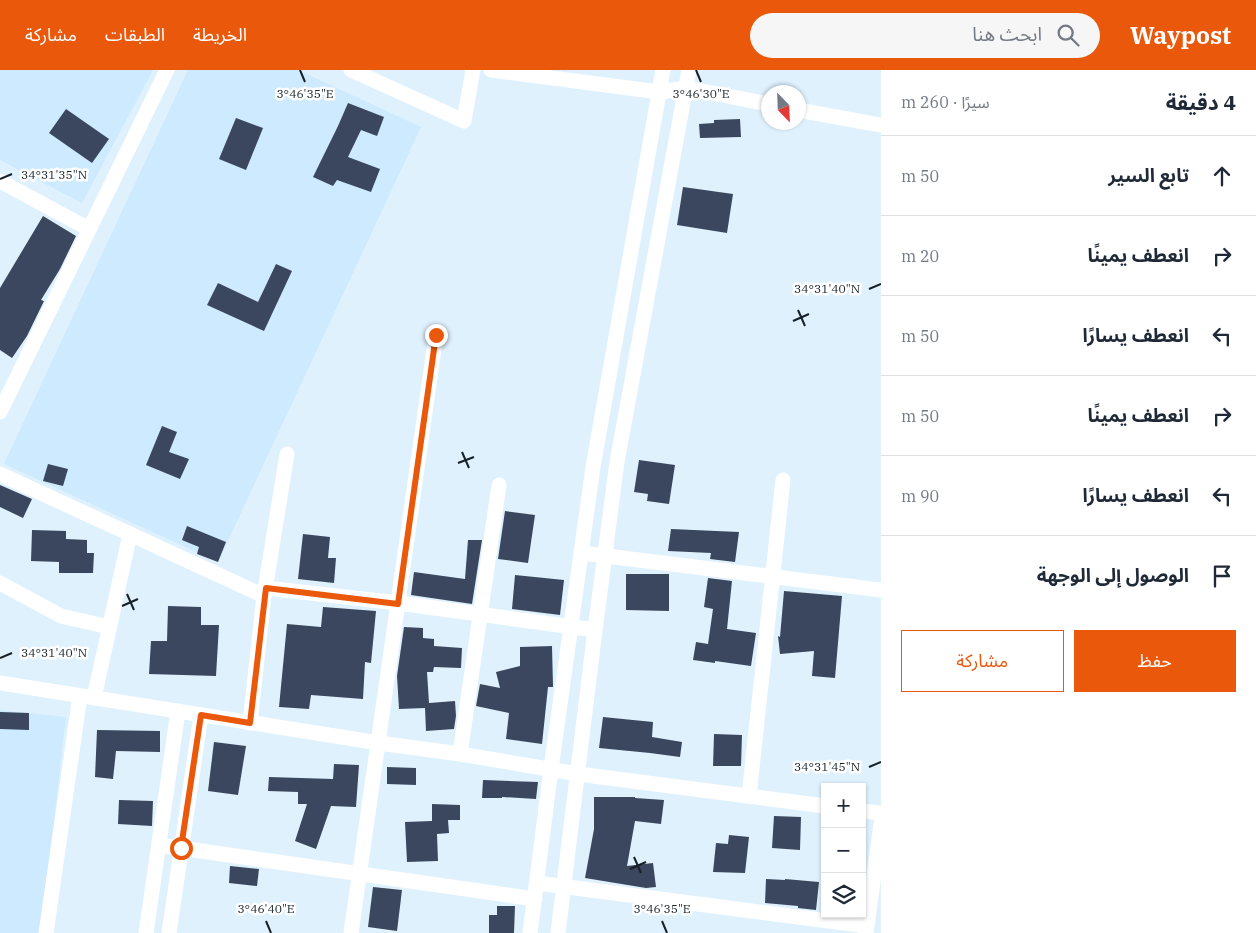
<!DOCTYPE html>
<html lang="ar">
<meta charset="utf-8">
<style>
body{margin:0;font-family:"IBM Plex Serif","Noto Sans Arabic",serif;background:#f6f6f7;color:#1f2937;direction:rtl}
.controls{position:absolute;right:15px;bottom:15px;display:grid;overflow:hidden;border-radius:0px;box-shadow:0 1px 4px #0004}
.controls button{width:45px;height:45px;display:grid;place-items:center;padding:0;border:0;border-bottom:1px solid #e0e1e3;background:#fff;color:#1f2937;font:25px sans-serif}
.compass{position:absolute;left:761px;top:15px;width:45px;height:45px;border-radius:50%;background:#fff;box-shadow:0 1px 4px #0004;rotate:157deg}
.stop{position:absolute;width:15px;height:15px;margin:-11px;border:4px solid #ea580c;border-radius:50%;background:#fff}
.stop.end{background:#ea580c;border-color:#fff;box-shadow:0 1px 5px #0008}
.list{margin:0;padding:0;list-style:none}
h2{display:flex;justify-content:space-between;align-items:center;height:65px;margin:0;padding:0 20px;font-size:21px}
h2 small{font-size:16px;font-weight:400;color:#747a83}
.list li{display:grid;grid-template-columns:32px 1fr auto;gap:15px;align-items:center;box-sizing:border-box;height:80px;padding:0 20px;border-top:1px solid #e0e1e3}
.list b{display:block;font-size:19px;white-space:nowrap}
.list em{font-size:16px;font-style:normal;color:#747a83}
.actions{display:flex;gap:10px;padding:15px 20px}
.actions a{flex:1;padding:11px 0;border:1px solid #ea580c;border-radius:0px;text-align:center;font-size:18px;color:#ea580c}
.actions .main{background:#ea580c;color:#fff}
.icon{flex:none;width:28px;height:28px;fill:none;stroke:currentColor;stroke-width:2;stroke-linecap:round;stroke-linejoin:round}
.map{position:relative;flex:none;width:881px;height:863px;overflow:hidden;direction:ltr}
header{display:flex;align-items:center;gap:30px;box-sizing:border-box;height:70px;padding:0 25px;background:#ea580c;color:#fff}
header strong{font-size:24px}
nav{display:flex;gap:28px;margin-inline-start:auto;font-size:18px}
.search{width:350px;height:45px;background:#f6f6f7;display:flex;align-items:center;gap:12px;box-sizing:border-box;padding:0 18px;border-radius:28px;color:#747a83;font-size:19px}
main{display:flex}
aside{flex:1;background:#fff}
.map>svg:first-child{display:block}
</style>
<header>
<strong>Waypost</strong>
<div class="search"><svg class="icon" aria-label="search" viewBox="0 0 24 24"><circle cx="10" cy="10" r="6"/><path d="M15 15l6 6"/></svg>ابحث هنا</div>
<nav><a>الخريطة</a><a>الطبقات</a><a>مشاركة</a></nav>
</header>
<main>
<aside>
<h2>4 دقيقة<small>سيرًا · 260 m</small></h2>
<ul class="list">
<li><svg class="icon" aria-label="ahead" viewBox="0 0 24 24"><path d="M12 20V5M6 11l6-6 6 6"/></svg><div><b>تابع السير</b></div><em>50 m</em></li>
<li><svg class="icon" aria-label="right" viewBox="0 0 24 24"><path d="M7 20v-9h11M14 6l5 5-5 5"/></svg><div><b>انعطف يمينًا</b></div><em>20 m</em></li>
<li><svg class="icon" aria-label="left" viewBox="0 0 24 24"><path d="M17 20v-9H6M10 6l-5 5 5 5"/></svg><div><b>انعطف يسارًا</b></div><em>50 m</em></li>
<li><svg class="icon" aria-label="right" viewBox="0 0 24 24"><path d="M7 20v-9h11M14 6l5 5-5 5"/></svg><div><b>انعطف يمينًا</b></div><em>50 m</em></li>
<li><svg class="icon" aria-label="left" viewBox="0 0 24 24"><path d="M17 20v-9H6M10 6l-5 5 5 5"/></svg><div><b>انعطف يسارًا</b></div><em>90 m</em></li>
<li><svg class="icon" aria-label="arrive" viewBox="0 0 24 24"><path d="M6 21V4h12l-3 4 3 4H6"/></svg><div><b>الوصول إلى الوجهة</b></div></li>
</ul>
<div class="actions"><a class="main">حفظ</a><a>مشاركة</a></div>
</aside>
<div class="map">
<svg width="881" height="863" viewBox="0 0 881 863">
<rect width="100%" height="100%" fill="#dff1fd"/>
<g fill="#cdeafe">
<polygon points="0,0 153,0 82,133 0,90"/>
<polygon points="188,0 298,0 421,57 218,492 4,394"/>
<polygon points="0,640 66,647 41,863 0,863"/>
</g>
<g fill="#3b475e">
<polygon points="348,33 384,47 377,66 361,60 348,87 380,99 371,122 337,110 333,116 313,107 338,56"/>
<polygon points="66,39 109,69 92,93 49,63"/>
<polygon points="236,48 263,58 246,100 219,89"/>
<polygon points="740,49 741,67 700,68 699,54 714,53 714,50"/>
<polygon points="683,117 733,124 727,163 677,155"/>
<polygon points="43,146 76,166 60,199 41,230 44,231 27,266 12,288 0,280 0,218"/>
<polygon points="276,194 292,201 264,261 207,235 218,213 258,232"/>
<polygon points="162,356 177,362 169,382 189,389 180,409 146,395"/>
<polygon points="639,390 675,395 669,434 647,431 648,424 634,422"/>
<polygon points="48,394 68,399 63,416 43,411"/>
<polygon points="0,415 32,429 23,448 0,437"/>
<polygon points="505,441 535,445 528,493 498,489"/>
<polygon points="187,456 226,472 218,492 197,484 199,477 182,470"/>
<polygon points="671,459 739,462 735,492 710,489 711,483 668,481"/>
<polygon points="32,460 66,461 66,469 87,470 87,483 94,483 93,503 59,503 59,492 31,491"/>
<polygon points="303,464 330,467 328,488 336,488 334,513 298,509"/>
<polygon points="468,470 482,470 472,534 411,525 414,502 465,509"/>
<polygon points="626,504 669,504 669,541 626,540"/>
<polygon points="515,505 564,510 560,545 512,539"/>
<polygon points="708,508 732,511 727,559 756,563 751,596 715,591 715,593 693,590 696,572 708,574 713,539 704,537"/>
<polygon points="784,521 842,526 835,608 812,606 814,581 780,584 778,566 780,567"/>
<polygon points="168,536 201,537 201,555 219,555 216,606 149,604 151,571 167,571"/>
<polygon points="323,537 376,541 371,593 365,592 363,629 311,625 309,639 279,637 287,554 321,557"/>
<polygon points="404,557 423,558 423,568 434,569 434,576 462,578 461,598 434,597 433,602 427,602 429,633 455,631 456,646 454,659 426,661 425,638 399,639 397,606"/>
<polygon points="552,576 553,616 553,617 548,617 542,674 506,669 509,643 476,636 480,614 500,618 496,602 520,596 520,577"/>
<polygon points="0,642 29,643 29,660 0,659"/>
<polygon points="603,647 653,652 652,667 682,672 680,687 650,683 599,678"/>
<polygon points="97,660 160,661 160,682 116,681 113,709 95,707"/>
<polygon points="714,664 742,665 741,696 713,696"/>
<polygon points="214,672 246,676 238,725 208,721"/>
<polygon points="334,694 359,695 356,737 331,736 316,779 295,771 307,734 298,734 298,722 268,721 269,707 333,709"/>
<polygon points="387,697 416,698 416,715 387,714"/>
<polygon points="483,710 538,712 536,729 502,727 502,728 482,728"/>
<polygon points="594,727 635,727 635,728 664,730 661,754 635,751 627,796 653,793 656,817 646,818 585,808 594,759"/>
<polygon points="119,730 153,731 152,756 118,754"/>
<polygon points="432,734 460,735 460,750 448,750 449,763 437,764 438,791 407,792 405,752 432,751"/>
<polygon points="774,746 801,747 800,780 772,778"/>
<polygon points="729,765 749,767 745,803 713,802 716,773 728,774"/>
<polygon points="230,796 259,799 257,816 229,813"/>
<polygon points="766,809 785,810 785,809 819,812 816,840 798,838 798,836 765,833"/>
<polygon points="373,817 402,820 397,861 368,857"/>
<polygon points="497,836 515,836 514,863 489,863 489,845 497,845"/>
</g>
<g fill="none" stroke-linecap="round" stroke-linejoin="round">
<g stroke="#fff" stroke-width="15">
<polyline points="351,0 464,51 473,0"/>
<polyline points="491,0 659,22 686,18 768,34"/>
<polyline points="798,40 881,55"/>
<polyline points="0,111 89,159"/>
<polyline points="0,342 167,0"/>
<polyline points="0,404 264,526"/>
<polyline points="582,483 881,520"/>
<polyline points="0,513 61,546 109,557"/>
<polyline points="266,518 398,533 595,560"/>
<polyline points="0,613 379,673 460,684 578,704 825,736"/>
<polyline points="94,628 130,464"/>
<polyline points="250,653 264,526 287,384"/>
<polyline points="460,684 499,415"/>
<polyline points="749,726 783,410"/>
<polyline points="862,741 881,743"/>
<polyline points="159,775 535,829"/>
<polyline points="537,813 867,856"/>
<polyline points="46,863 80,626"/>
<polyline points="146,863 178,641"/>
<polyline points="169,863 201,645"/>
<polyline points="351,863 436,265"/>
<polyline points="530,863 551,699 593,397 663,0"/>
<polyline points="558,863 595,560 617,392 689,0"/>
<polyline points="866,863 881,754"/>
</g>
</g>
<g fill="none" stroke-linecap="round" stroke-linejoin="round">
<polyline stroke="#ea580c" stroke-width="6" points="181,778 201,645 250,653 266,518 398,534 436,265"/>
</g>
<path fill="none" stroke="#152027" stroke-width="2" d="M300,0L305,12M696,0L701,12M0,109L12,104M869,219L881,214M798,240L805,256M793,251L809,244M462,382L469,398M458,393L474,387M127,524L134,540M122,536L138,529M0,588L12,583M869,697L881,692M634,787L641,803M630,799L646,792M266,851L271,863M662,851L667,863"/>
<g font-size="12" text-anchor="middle" fill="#152027" stroke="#fff" stroke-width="5" stroke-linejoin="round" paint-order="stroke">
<text x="305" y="28">3°46'35"E</text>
<text x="701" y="28">3°46'30"E</text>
<text x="54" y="109">34°31'35"N</text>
<text x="827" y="223">34°31'40"N</text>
<text x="54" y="587">34°31'40"N</text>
<text x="827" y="701">34°31'45"N</text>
<text x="266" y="843">3°46'40"E</text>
<text x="662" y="843">3°46'35"E</text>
</g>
</svg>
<div class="controls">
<button>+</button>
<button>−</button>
<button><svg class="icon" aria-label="layers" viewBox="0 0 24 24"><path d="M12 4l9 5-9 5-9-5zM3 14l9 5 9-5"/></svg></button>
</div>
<svg class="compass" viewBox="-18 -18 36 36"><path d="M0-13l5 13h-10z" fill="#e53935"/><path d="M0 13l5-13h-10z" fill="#747a83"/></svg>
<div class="stop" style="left:181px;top:778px"></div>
<div class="stop end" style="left:436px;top:265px"></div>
</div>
</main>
